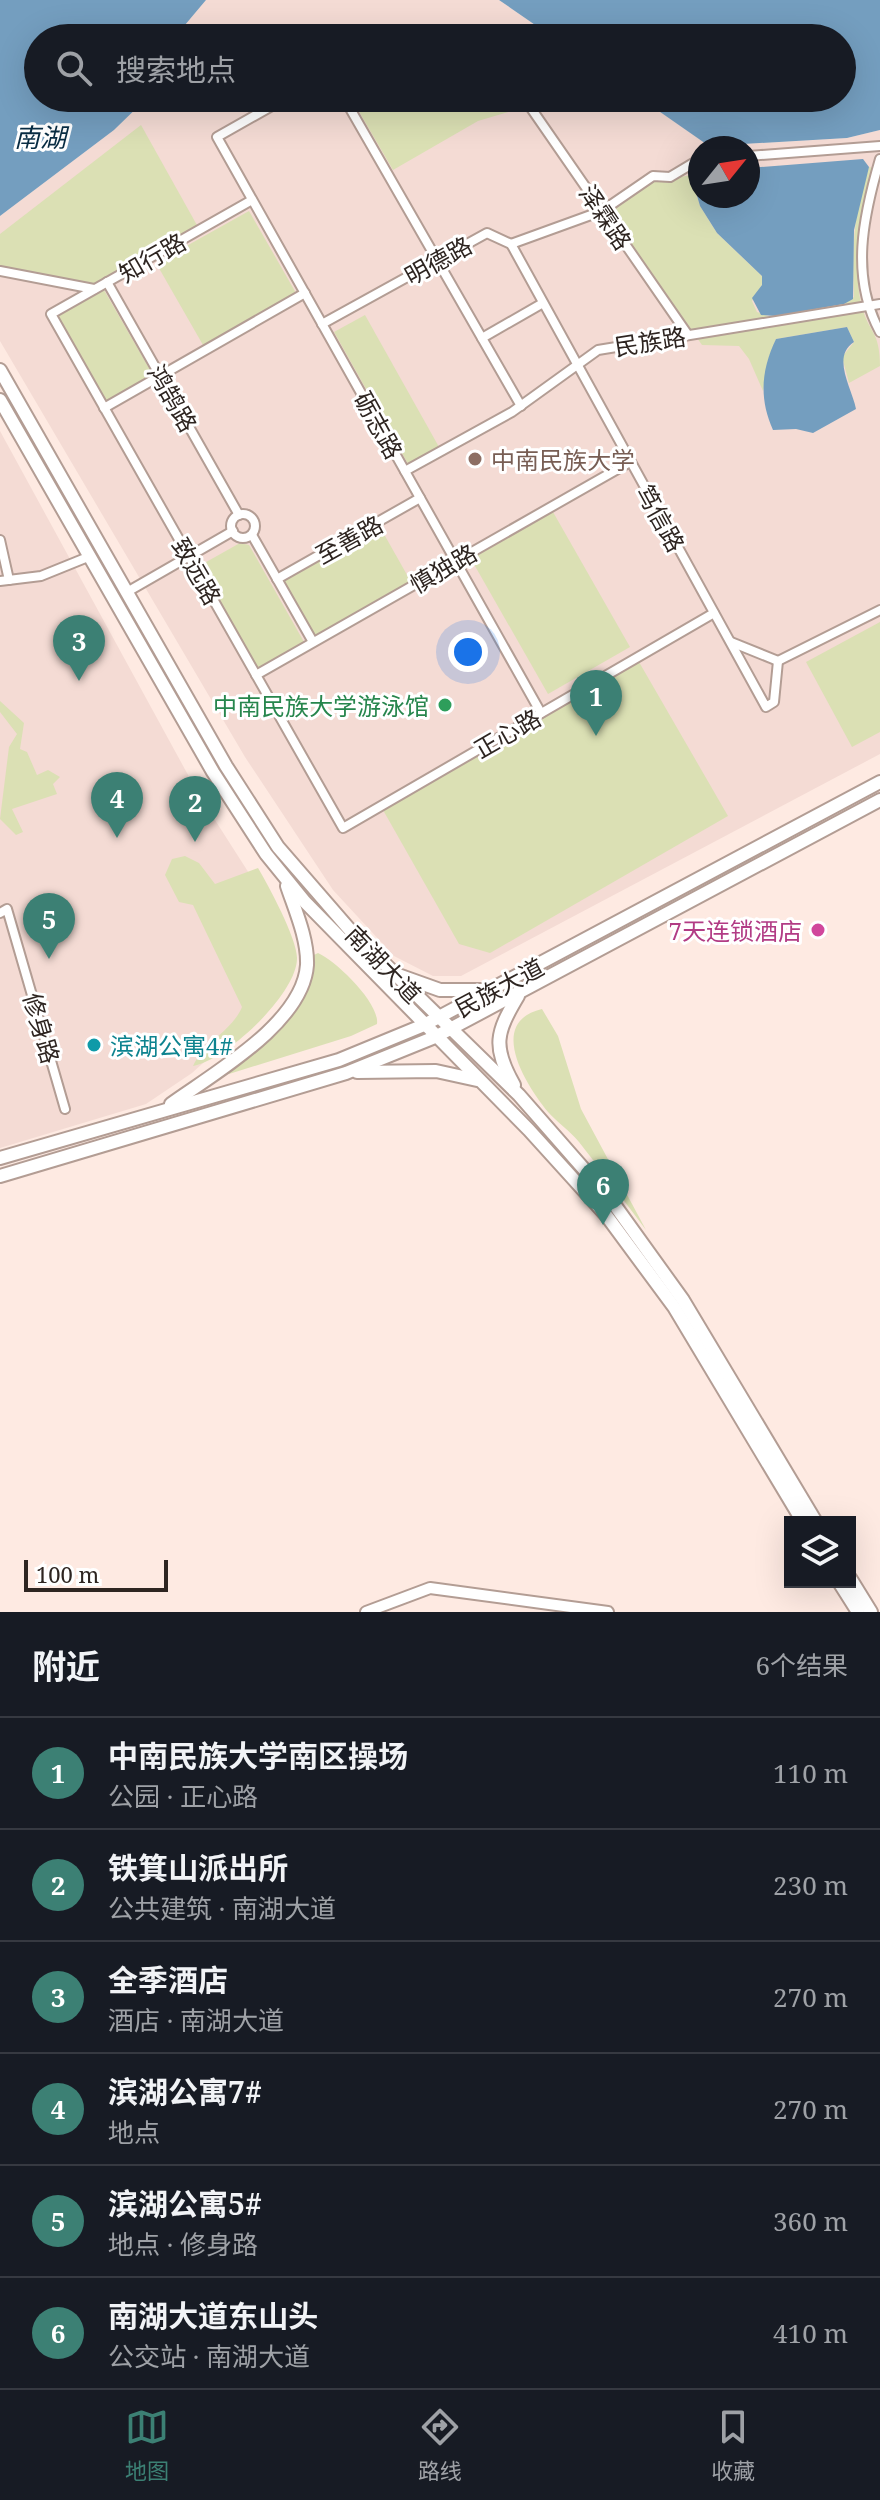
<!DOCTYPE html>
<html lang="zh">
<meta charset="utf-8">
<style>
body{margin:0;font-family:"Noto Serif","Noto Sans SC",serif;background:#242831;color:#f1f3f6}
.controls{position:absolute;right:24px;bottom:24px;display:grid;overflow:hidden;border-radius:0px;box-shadow:0 8px 32px #0002}
.controls button{width:72px;height:72px;display:grid;place-items:center;padding:0;border:0;border-bottom:2px solid #363941;background:#171b24;color:#f1f3f6;font:40px sans-serif}
.compass{position:absolute;left:688px;top:136px;width:72px;height:72px;border-radius:50%;background:#171b24;box-shadow:0 8px 32px #0002;rotate:60deg}
.scale{position:absolute;left:24px;bottom:20px;width:144px;box-sizing:border-box;padding-left:8px;border:4px solid #2e2521;border-top:0;font-size:22px;line-height:28px;white-space:nowrap;color:#2e2521;-webkit-text-stroke:6px #fff;paint-order:stroke}
.you{position:absolute;left:468px;top:652px;width:28px;height:28px;margin:-20px;border:6px solid #fff;border-radius:50%;background:#1a73e8;box-shadow:0 0 0 12px #1a73e833}
.badge{display:grid;place-items:center;width:52px;height:52px;border-radius:50%;background:#3c8074;color:#fff;font-size:26px;font-weight:700}
.pin{position:absolute;translate:-50% -66px;filter:drop-shadow(0 2px 4px #0008)}
.pin::after{content:'';position:absolute;top:42px;width:28px;height:24px;background:inherit;clip-path:polygon(0 0,100% 0,50% 100%)}
.list{margin:0;padding:0;list-style:none}
h2{display:flex;justify-content:space-between;align-items:center;height:104px;margin:0;padding:0 32px;font-size:34px}
h2 small{font-size:26px;font-weight:400;color:#9ea1a6}
.list li{display:grid;grid-template-columns:52px 1fr auto;gap:24px;align-items:center;box-sizing:border-box;height:112px;padding:0 32px;border-top:2px solid #363941}
.list b{display:block;font-size:30px;white-space:nowrap}
.list p{margin:0;font-size:26px;white-space:nowrap;color:#9ea1a6}
.list em{font-size:26px;font-style:normal;color:#9ea1a6}
.icon{flex:none;width:44px;height:44px;fill:none;stroke:currentColor;stroke-width:2;stroke-linecap:round;stroke-linejoin:round}
.map{position:relative;flex:none;width:880px;height:1612px;overflow:hidden}
.search{position:absolute;background:#171b24;box-shadow:0 8px 32px #0002;left:24px;right:24px;top:24px;height:88px;display:flex;align-items:center;gap:20px;box-sizing:border-box;padding:0 28px;border-radius:44px;color:#9ea1a6;font-size:30px}
.sheet{height:776px;background:#171b24}
nav{display:flex;justify-content:space-around;align-items:center;box-sizing:border-box;height:112px;border-top:2px solid #363941;background:#171b24;font-size:22px;color:#9ea1a6}
nav a{display:grid;justify-items:center;gap:4px}
nav .on{color:#3c8074}
.map>svg:first-child{display:block}
</style>
<div class="map">
<svg width="880" height="1612" viewBox="0 0 880 1612">
<rect width="100%" height="100%" fill="#feeae2"/>
<g fill="#f4dbd4" fill-rule="evenodd">
<polygon points="206,0 499,0 554,38 174,38"/>
<path d="M147,98H640L710,146L847,138L880,130V754L461,976H433L394,956L333,890L245,757L0,341V216L114,130ZM700,148H748V196H700Z"/>
<polygon points="0,431 199,795 254,881 262,1010 192,1073 146,1104 0,1148"/>
</g>
<g fill="#dbe0b4">
<polygon points="351,98 515,98 522,108 478,121 393,170"/>
<polygon points="141,125 198,227 94,285 0,267 0,234"/>
<path d="M869,167L873,168C864,213 850,261 862,307C869,333 880,331 880,366L849,383L842,357L854,342L847,327L776,339L768,360L763,391L749,359L739,346L702,345L609,212L653,182L691,175L700,206L717,233L762,276V285L752,301L757,312L768,316L844,304L854,297C852,253 853,209 869,167Z"/>
<polygon points="249,211 296,293 203,345 156,263"/>
<polygon points="104,290 153,375 107,402 58,316"/>
<polygon points="365,315 439,447 408,464 334,332"/>
<polygon points="553,512 630,647 548,694 471,559"/>
<polygon points="380,527 411,582 314,636 284,581"/>
<polygon points="240,543 249,545 304,642 258,669 199,566"/>
<polygon points="880,622 880,732 852,747 806,662"/>
<polygon points="639,662 728,816 490,953 459,944 383,810"/>
<polygon points="0,701 24,723 20,749 27,752 37,775 48,770 60,777 53,784 57,794 12,809 23,832 16,835 0,819 9,747 17,734 0,712"/>
<path d="M185,856L199,863L215,884L258,868C268,885 298,940 297,959C296,995 226,1060 193,1066C204,1042 232,1031 242,1007L193,905L179,902L165,875L172,859Z"/>
<path d="M318,953C336,961 380,1003 377,1024L351,1036L229,1074L228,1070C273,1036 307,1015 314,955Z"/>
<path d="M542,1009L558,1036L581,1109L646,1230C624,1201 602,1171 579,1142C570,1131 558,1123 548,1112C526,1085 486,1022 542,1009Z"/>
</g>
<g fill="#749ebf">
<polygon points="0,0 206,0 174,38 38,38 38,98 147,98 114,130 0,216"/>
<polygon points="499,0 880,0 880,130 847,138 709,146 640,98 842,98 842,38 554,38"/>
<polygon points="863,159 869,167 854,230 853,299 844,304 775,316 761,315 752,298 762,285 762,276 717,233 700,206 691,175 700,173 700,196 748,196 748,168"/>
<path d="M847,327L854,342C831,357 852,388 856,409L813,433L796,429L773,430C759,399 761,370 776,339Z"/>
</g>
<g fill="none" stroke-linecap="round" stroke-linejoin="round">
<defs>
<g id="minor">
<polyline points="286,98 217,137 541,713"/>
<polyline points="344,98 521,406"/>
<polyline points="524,98 688,335"/>
<polyline points="748,156 880,146"/>
<path d="M880,159C863,217 850,277 880,332"/>
<polyline points="252,200 51,314 343,828 714,613"/>
<polyline points="511,244 602,211 653,176 670,177 700,159"/>
<polyline points="0,271 94,289"/>
<polyline points="107,282 239,515"/>
<polyline points="322,324 487,233 511,244 766,707 774,702 778,661"/>
<polyline points="482,338 543,303"/>
<polyline points="104,408 305,293"/>
<polyline points="405,471 512,412 598,350 880,304"/>
<circle cx="243" cy="526" r="12"/>
<polyline points="252,535 313,642"/>
<polyline points="0,540 9,580"/>
<polyline points="277,579 420,498"/>
<polyline points="0,581 41,576 88,557"/>
<polyline points="127,592 233,531"/>
<polyline points="731,642 778,661"/>
<polyline points="778,661 880,610"/>
<polyline points="256,675 630,462"/>
<polyline points="0,913 7,909 65,1109"/>
</g>
<polyline id="tertiary" points="366,1612 430,1588 608,1612"/>
<g id="primary">
<polyline points="0,370 226,766 278,847 350,930 519,1095 611,1200 683,1300 816,1522"/>
<polyline points="0,400 213,772 266,854 305,902 529,1130 606,1215 674,1307 803,1522"/>
<polyline points="398,975 440,990 485,990"/>
<polyline points="357,1072 436,1071 477,1080"/>
<path d="M514,1085C492,1046 496,1033 518,996"/>
<path d="M171,1104C214,1073 303,1023 307,965C308,939 295,910 287,886"/>
<polyline points="0,1158 339,1060 424,1025 880,782"/>
<polyline points="0,1176 346,1073 435,1037 880,800"/>
<polyline points="850,1578 871,1612"/>
<polyline points="839,1582 858,1612"/>
</g>
</defs>
<use href="#minor" stroke="#b39d94" stroke-width="12"/>
<use href="#tertiary" stroke="#b39d94" stroke-width="14"/>
<use href="#primary" stroke="#b39d94" stroke-width="16"/>
<use href="#minor" stroke="#fff" stroke-width="8"/>
<use href="#tertiary" stroke="#fff" stroke-width="10"/>
<use href="#primary" stroke="#fff" stroke-width="12"/>
</g>
<circle fill="#8d6e63" stroke="#fff" stroke-width="3" cx="475" cy="459" r="8"/>
<circle fill="#2e9e5b" stroke="#fff" stroke-width="3" cx="445" cy="705" r="8"/>
<circle fill="#d1479c" stroke="#fff" stroke-width="3" cx="818" cy="930" r="8"/>
<circle fill="#0f9aa8" stroke="#fff" stroke-width="3" cx="94" cy="1045" r="8"/>
<g text-anchor="middle" dominant-baseline="central" stroke-width="6" stroke-linejoin="round" paint-order="stroke">
<g font-size="24" fill="#2e2521" stroke="#fff">
<text transform="translate(606 217) rotate(56)">泽霖路</text>
<text transform="translate(152 257) rotate(-30)">知行路</text>
<text transform="translate(438 260) rotate(-29)">明德路</text>
<text transform="translate(650 341) rotate(-9)">民族路</text>
<text transform="translate(173 398) rotate(60)">鸿鹄路</text>
<text transform="translate(379 425) rotate(61)">砺志路</text>
<text transform="translate(661 518) rotate(61)">笃信路</text>
<text transform="translate(349 539) rotate(-29)">至善路</text>
<text transform="translate(443 568) rotate(-30)">慎独路</text>
<text transform="translate(197 571) rotate(60)">致远路</text>
<text transform="translate(507 733) rotate(-30)">正心路</text>
<text transform="translate(384 964) rotate(46)">南湖大道</text>
<text transform="translate(499 987) rotate(-28)">民族大道</text>
<text transform="translate(42 1028) rotate(74)">修身路</text>
</g>
<g font-size="24" fill="#785e54" stroke="#fff" text-anchor="start">
<text x="491" y="459">中南民族大学</text>
</g>
<g font-size="24" fill="#27864d" stroke="#fff" text-anchor="end">
<text x="429" y="705">中南民族大学游泳馆</text>
</g>
<g font-size="24" fill="#b23c85" stroke="#fff" text-anchor="end">
<text x="802" y="930">7天连锁酒店</text>
</g>
<g font-size="24" fill="#0d838f" stroke="#fff" text-anchor="start">
<text x="110" y="1045">滨湖公寓4#</text>
</g>
<g font-size="26" font-style="italic" fill="#082c43" stroke="#fff">
<text x="40" y="137">南湖</text>
</g>
</g>
</svg>
<div class="controls">
<button><svg class="icon" aria-label="layers" viewBox="0 0 24 24"><path d="M12 4l9 5-9 5-9-5zM3 14l9 5 9-5"/></svg></button>
</div>
<svg class="compass" viewBox="-18 -18 36 36"><path d="M0-13l5 13h-10z" fill="#e53935"/><path d="M0 13l5-13h-10z" fill="#9ea1a6"/></svg>
<div class="scale">100 m</div>
<div class="you"></div>
<div class="pin badge" style="left:596px;top:736px">1</div>
<div class="pin badge" style="left:195px;top:842px">2</div>
<div class="pin badge" style="left:79px;top:681px">3</div>
<div class="pin badge" style="left:117px;top:838px">4</div>
<div class="pin badge" style="left:49px;top:959px">5</div>
<div class="pin badge" style="left:603px;top:1225px">6</div>
<div class="search"><svg class="icon" aria-label="search" viewBox="0 0 24 24"><circle cx="10" cy="10" r="6"/><path d="M15 15l6 6"/></svg>搜索地点</div>
</div>
<section class="sheet">
<h2>附近<small>6个结果</small></h2>
<ul class="list">
<li><span class="badge">1</span><div><b>中南民族大学南区操场</b><p>公园 · 正心路</p></div><em>110 m</em></li>
<li><span class="badge">2</span><div><b>铁箕山派出所</b><p>公共建筑 · 南湖大道</p></div><em>230 m</em></li>
<li><span class="badge">3</span><div><b>全季酒店</b><p>酒店 · 南湖大道</p></div><em>270 m</em></li>
<li><span class="badge">4</span><div><b>滨湖公寓7#</b><p>地点</p></div><em>270 m</em></li>
<li><span class="badge">5</span><div><b>滨湖公寓5#</b><p>地点 · 修身路</p></div><em>360 m</em></li>
<li><span class="badge">6</span><div><b>南湖大道东山头</b><p>公交站 · 南湖大道</p></div><em>410 m</em></li>
</ul>
</section>
<nav>
<a class="on"><svg class="icon" aria-label="map" viewBox="0 0 24 24"><path d="M3 6l6-2 6 2 6-2v14l-6 2-6-2-6 2zM9 4v14M15 6v14"/></svg>地图</a>
<a><svg class="icon" aria-label="directions" viewBox="0 0 24 24"><path d="M12 3l9 9-9 9-9-9zM9 14v-3h6M13 9l2 2-2 2"/></svg>路线</a>
<a><svg class="icon" aria-label="saved" viewBox="0 0 24 24"><path d="M7 4h10v16l-5-4-5 4z"/></svg>收藏</a>
</nav>
